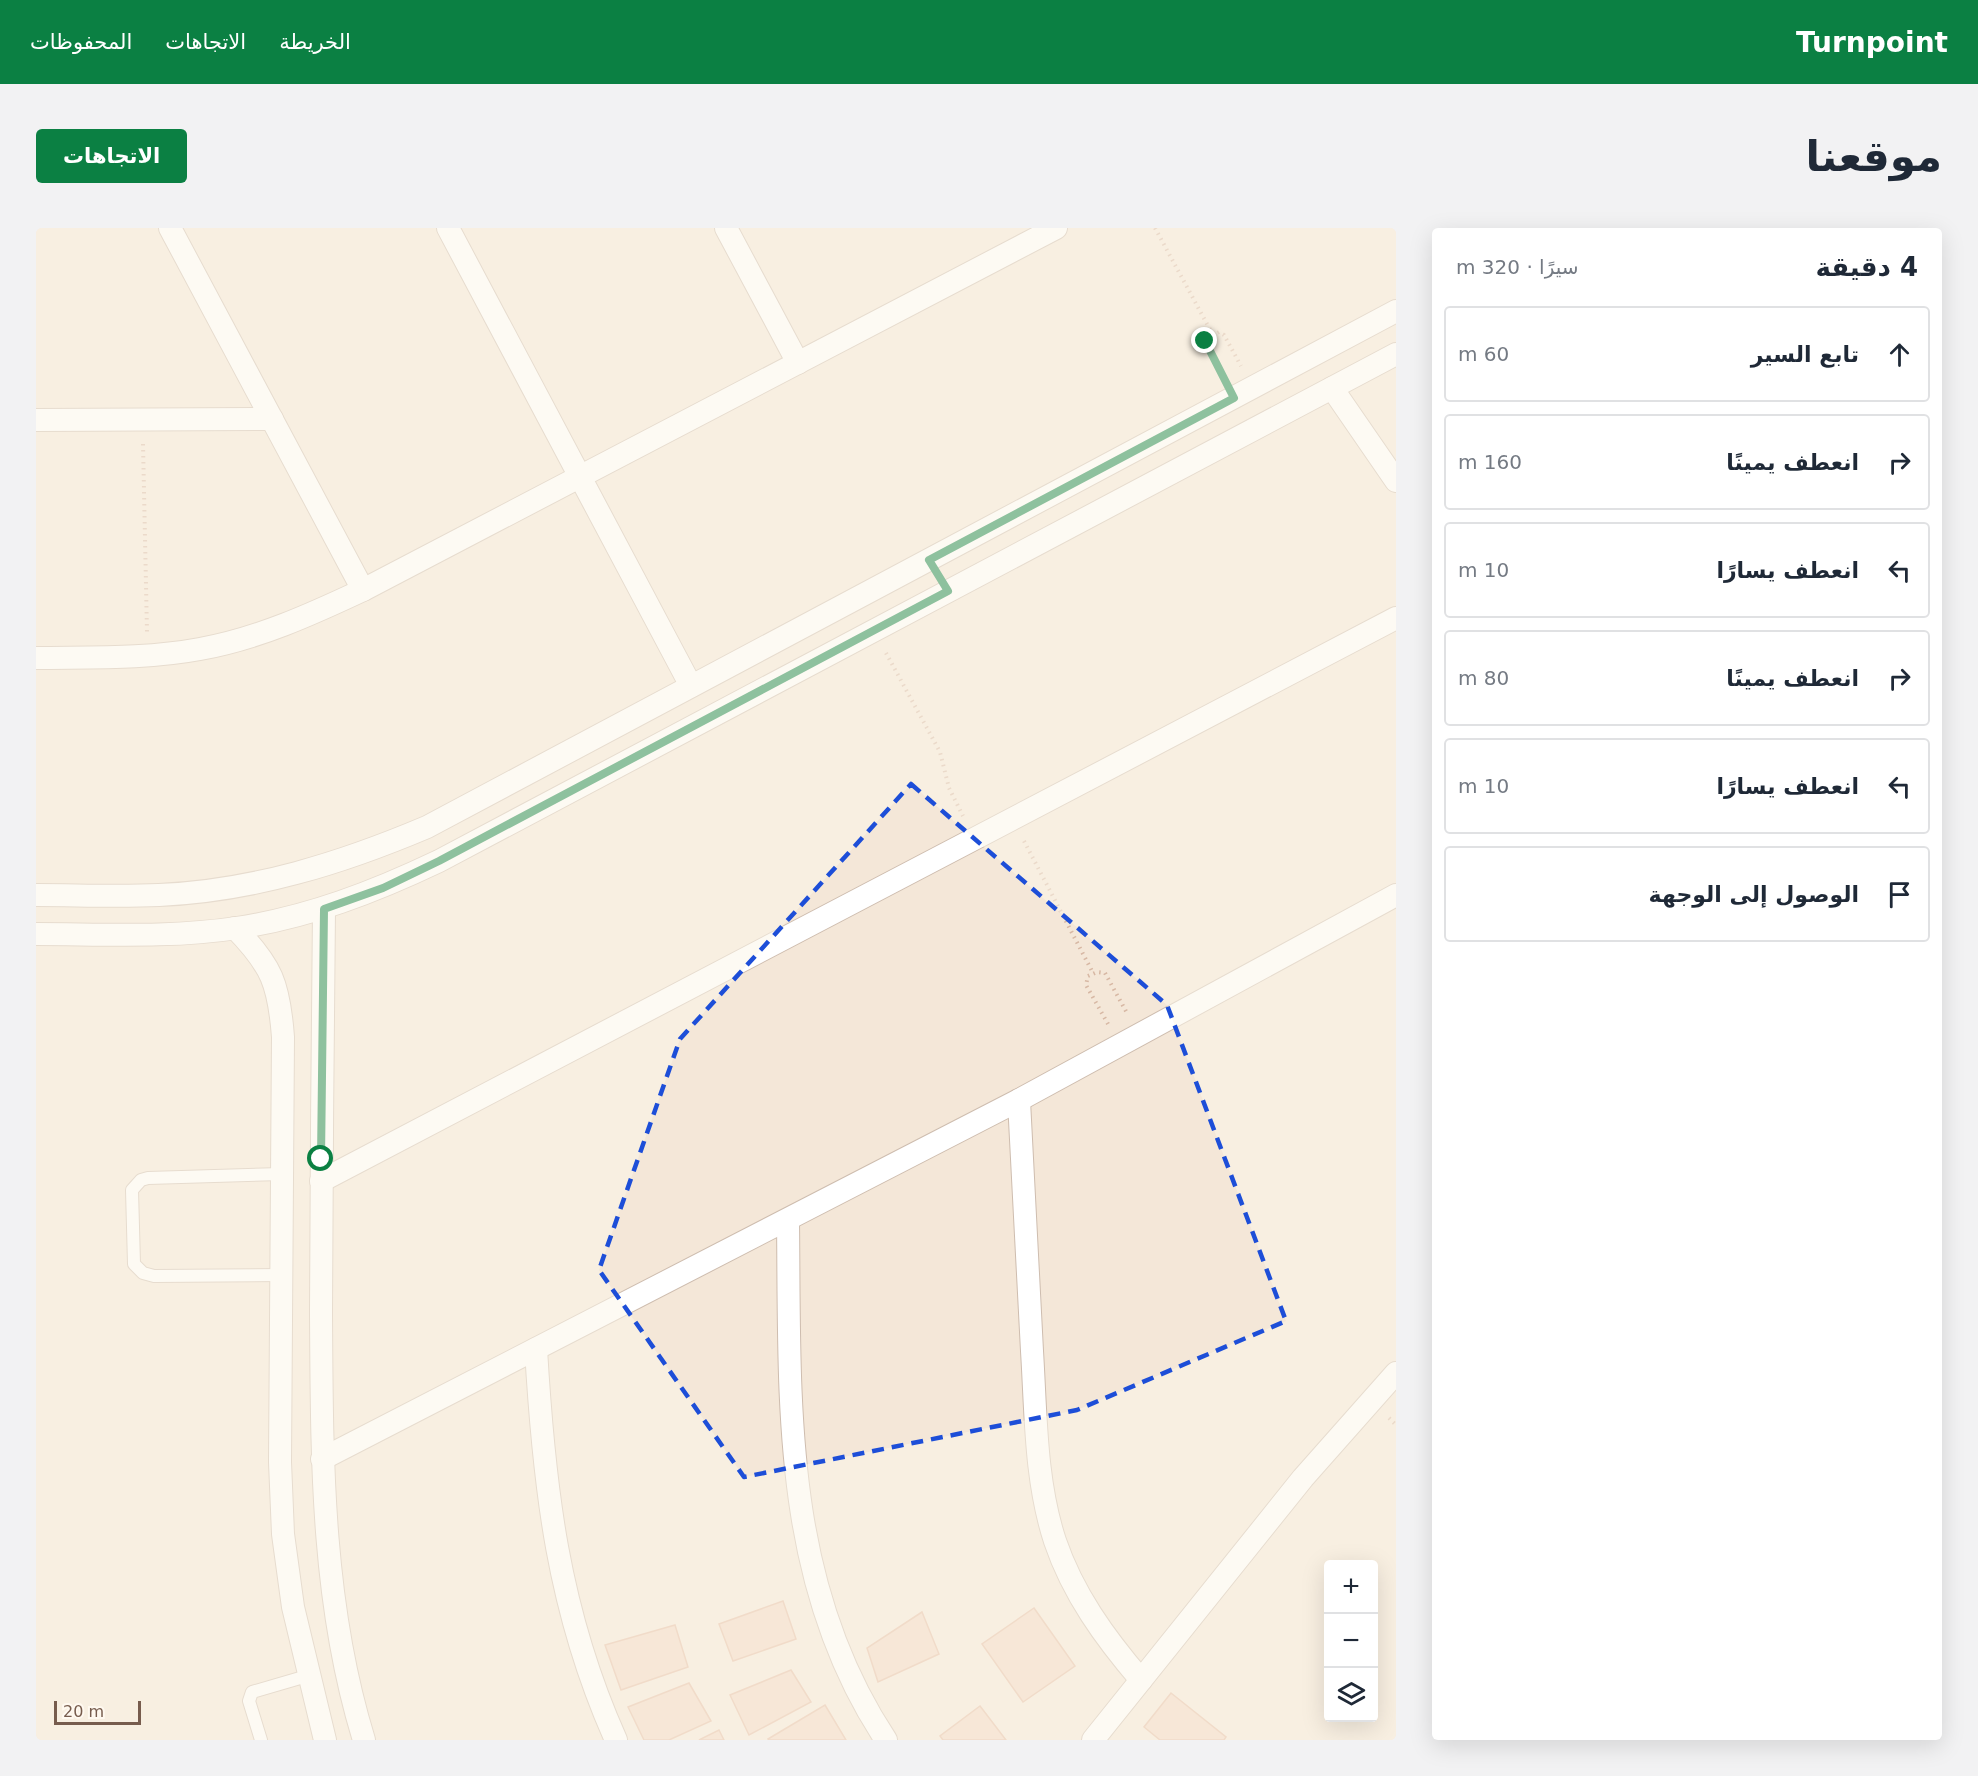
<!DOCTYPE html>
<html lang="ar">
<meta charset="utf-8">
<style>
body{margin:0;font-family:"DejaVu Sans",Vazirmatn,sans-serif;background:#f2f2f3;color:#1f2937;direction:rtl}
.controls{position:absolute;right:18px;bottom:18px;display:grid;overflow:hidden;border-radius:6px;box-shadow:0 6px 24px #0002}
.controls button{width:54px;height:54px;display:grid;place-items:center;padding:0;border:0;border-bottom:2px solid #e0e1e3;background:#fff;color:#1f2937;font:30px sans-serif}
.scale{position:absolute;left:18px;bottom:15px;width:87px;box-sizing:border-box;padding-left:6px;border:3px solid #775c4d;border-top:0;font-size:16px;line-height:21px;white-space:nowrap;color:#775c4d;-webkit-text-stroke:4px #fff9f0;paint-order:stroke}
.stop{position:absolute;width:18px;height:18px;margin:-14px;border:4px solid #0b8043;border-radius:50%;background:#fff}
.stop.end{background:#0b8043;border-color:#fff;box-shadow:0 2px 6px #0008}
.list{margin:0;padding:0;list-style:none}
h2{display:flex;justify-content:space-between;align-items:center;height:78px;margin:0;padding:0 24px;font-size:26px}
h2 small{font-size:20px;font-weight:400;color:#747a83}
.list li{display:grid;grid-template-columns:39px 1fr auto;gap:18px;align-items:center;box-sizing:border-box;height:96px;margin:0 12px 12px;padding:0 12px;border:2px solid #e0e1e3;border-radius:6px}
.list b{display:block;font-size:22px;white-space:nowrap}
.list em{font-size:20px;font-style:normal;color:#747a83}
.icon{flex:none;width:33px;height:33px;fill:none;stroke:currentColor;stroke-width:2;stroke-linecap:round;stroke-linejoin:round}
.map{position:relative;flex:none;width:1360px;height:1512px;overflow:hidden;direction:ltr;border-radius:6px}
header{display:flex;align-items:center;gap:36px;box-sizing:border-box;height:84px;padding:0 30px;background:#0b8043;color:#fff}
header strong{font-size:28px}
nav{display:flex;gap:33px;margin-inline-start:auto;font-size:21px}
.intro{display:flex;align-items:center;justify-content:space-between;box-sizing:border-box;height:144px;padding:0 36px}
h1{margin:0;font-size:42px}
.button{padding:15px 27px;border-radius:6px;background:#0b8043;color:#fff;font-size:21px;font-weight:700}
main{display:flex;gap:36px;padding:0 36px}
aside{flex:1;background:#fff;border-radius:6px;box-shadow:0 6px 24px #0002}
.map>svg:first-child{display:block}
</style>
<header>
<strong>Turnpoint</strong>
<nav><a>الخريطة</a><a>الاتجاهات</a><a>المحفوظات</a></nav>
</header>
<div class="intro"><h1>موقعنا</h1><a class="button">الاتجاهات</a></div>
<main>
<aside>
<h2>4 دقيقة<small>سيرًا · 320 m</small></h2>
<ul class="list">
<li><svg class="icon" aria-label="ahead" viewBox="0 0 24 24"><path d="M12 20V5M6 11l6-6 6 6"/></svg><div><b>تابع السير</b></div><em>60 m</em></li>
<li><svg class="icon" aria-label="right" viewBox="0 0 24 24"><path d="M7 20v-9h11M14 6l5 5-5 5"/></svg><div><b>انعطف يمينًا</b></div><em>160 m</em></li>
<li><svg class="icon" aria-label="left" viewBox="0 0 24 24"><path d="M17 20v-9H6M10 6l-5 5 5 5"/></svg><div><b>انعطف يسارًا</b></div><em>10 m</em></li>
<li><svg class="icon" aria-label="right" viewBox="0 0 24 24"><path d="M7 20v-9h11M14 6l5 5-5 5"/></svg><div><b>انعطف يمينًا</b></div><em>80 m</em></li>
<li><svg class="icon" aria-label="left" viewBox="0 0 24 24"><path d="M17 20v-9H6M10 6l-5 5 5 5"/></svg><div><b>انعطف يسارًا</b></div><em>10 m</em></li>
<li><svg class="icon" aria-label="arrive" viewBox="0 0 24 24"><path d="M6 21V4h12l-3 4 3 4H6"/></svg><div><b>الوصول إلى الوجهة</b></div></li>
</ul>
</aside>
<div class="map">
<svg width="1360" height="1512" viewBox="0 0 1360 1512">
<rect width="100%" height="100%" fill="#fcf5e9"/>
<path fill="#f4e7d8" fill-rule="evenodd" d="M0,0H1360V1512H0ZM1292,1336H1338V1490H1292Z"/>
<g fill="#f1d5c1" stroke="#e4bba2" stroke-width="1.5">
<polygon points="747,1373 760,1411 697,1433 683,1396"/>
<polygon points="998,1380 1039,1438 987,1474 946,1416"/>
<polygon points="886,1384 903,1426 842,1454 831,1420"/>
<polygon points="639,1397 652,1439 585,1462 569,1417"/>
<polygon points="755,1442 775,1474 713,1507 694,1467"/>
<polygon points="653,1455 675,1493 633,1512 608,1512 592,1479"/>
<polygon points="1135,1465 1190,1509 1188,1512 1124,1512 1108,1499"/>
<polygon points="789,1477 810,1512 733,1512 732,1511"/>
<polygon points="944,1478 970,1512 907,1512 904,1508"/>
<polygon points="683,1502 688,1512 663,1512"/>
</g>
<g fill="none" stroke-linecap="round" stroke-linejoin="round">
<defs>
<g id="lane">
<polyline points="246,1047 118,1048 107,1045 98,1036 96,962 105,952 112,950 246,946"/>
<polyline points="225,1512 213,1473 216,1464 271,1448"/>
</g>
<g id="street">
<polyline points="134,0 327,362"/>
<polyline points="412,0 655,458"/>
<polyline points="690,0 762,135"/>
<polyline points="1296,160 1360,253"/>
<polyline points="0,192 236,191"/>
<path d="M0,430C54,429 111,431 164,421C221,411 276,386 327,362L1020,0"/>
<path d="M0,667C41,667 82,669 123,667C217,663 306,635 391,599L1360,83"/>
<path d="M288,681C287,816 285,950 285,1085C286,1229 285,1373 328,1512"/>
<path d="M199,700C236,738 243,756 247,809L244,1234L247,1306L257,1379L289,1512"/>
<path d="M0,706C66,706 135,710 201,700C273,689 338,664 403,633L1360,126"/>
<path d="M983,872C987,956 992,1040 996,1123C1000,1186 999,1252 1019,1313C1037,1366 1069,1410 1105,1452"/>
<polyline points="285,953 1360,390"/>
<path d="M752,992C754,1173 745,1354 850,1512"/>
<path d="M500,1121C508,1260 522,1383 580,1512"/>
<polyline points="286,1231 983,872 1360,667"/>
<polyline points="1057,1512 1267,1250 1360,1145"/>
</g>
</defs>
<use href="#lane" stroke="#cebdaf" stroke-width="14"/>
<use href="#street" stroke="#cebdaf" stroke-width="24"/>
<g stroke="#d7b8a4" stroke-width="4" stroke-dasharray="1.5 4.5" stroke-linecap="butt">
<polyline points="1119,0 1177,107"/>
<polyline points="1186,148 1169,113 1183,104 1188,107 1205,138"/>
<polyline points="107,216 111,404"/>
<polyline points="850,425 904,524 913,560 927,588"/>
<polyline points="988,613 1057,745"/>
<polyline points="1072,796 1050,757 1052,748 1061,744 1069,745 1091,785"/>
<polyline points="1353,1190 1360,1197"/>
</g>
<use href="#lane" stroke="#fff" stroke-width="12"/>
<use href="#street" stroke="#fff" stroke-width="22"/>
</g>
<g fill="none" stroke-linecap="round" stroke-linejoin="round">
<polyline stroke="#0b8043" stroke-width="8" points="285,931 288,681 347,660 403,633 912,363 893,332 1198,170 1169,113"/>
</g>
<path d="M0 0H1360V1512H0ZM875,556L1131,777L1250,1093L1041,1182L708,1249L563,1042L644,811Z" fill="#fcf5e9" fill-opacity=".55" fill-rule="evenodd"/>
<path fill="none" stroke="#1d4ed8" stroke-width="4.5" stroke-dasharray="12 8" stroke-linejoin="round" d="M875,556L1131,777L1250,1093L1041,1182L708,1249L563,1042L644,811Z"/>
</svg>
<div class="controls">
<button>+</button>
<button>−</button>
<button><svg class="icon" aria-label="layers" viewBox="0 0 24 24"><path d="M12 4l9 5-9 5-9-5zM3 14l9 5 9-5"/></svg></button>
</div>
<div class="scale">20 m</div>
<div class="stop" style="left:285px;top:931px"></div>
<div class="stop end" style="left:1169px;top:113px"></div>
</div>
</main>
